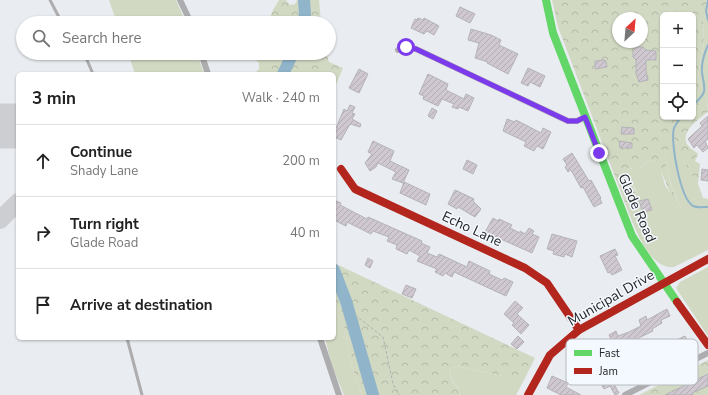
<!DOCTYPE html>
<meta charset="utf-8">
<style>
body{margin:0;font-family:"Nunito Sans",sans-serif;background:#f2f2f2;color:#222}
.controls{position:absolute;right:12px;top:12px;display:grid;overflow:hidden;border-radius:6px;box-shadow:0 1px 3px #0004}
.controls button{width:36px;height:36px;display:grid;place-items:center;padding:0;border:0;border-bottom:1px solid #e0e0e0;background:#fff;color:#222;font:20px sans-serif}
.compass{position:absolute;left:612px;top:12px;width:36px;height:36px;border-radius:50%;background:#fff;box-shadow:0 1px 3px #0004;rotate:26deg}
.stop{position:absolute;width:12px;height:12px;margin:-9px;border:3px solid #7c3aed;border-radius:50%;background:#fff}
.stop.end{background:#7c3aed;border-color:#fff;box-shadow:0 1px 4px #0008}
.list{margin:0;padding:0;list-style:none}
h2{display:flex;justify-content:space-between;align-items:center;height:52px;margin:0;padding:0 16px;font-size:17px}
h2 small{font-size:13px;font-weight:400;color:#767676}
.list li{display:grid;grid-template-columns:26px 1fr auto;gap:12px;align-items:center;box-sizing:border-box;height:72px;padding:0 16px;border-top:1px solid #e0e0e0}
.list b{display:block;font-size:15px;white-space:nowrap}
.list p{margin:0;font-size:13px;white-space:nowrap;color:#767676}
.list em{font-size:13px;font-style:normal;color:#767676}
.icon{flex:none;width:22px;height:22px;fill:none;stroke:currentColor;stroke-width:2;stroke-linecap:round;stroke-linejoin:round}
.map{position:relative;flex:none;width:708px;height:395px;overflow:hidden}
.search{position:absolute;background:#fff;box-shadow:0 1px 3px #0004;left:16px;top:16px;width:320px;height:44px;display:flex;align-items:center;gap:10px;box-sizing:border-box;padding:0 14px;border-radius:22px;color:#767676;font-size:15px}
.panel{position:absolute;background:#fff;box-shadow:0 1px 3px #0004;left:16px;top:72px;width:320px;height:268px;border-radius:6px}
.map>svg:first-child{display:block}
</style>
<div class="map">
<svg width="708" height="395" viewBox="0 0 708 395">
<defs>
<pattern id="forest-crowns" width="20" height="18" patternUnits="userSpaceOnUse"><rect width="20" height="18" fill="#d2d9c3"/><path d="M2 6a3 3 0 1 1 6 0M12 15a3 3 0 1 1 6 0" fill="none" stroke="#b4baa8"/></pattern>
<pattern id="building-hatch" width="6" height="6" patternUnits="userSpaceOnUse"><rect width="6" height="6" fill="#cfc8d1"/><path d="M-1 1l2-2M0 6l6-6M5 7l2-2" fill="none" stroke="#b2acb3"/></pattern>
</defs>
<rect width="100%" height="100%" fill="#e9ecf0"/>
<g fill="#d2d9c3">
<polygon points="109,0 176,0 186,23 117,23"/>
<polygon points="708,0 708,112 707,99 698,77 704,43 703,23"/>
<polygon points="128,53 197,53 204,74 135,74"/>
<path d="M666,150L675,151L681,157L698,184L703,198L708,199V250L674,267C648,270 633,223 625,203L635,199L636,190L628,175L629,169L641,167L646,163L654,160L660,168L665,185L683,212C674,193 664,172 666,150Z"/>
<polygon points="708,267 708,336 676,288 680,282"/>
<polygon points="334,299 339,317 345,329 351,364 362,395 344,395 332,366 325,338 334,338"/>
<path d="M456,366L503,376H526L516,395H460C459,385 450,382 449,369Z"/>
</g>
<g fill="url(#forest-crowns)" fill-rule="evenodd">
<polygon points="279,0 286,0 290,5 295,4 297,0 302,0 304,13 302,23 268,23 273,10"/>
<polygon points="307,0 319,0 321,23 305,23 307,13"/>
<path d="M552,0H708L703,23L704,43L698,77L707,99L708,112C699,119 683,129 686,142C688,148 694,150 698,154L695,161L700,164L698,184C688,172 683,151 666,150C664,173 674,194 684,214C667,196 667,177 654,160L646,163L636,170L632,168L629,169L628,175C631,184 638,189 635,199L625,203L558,27ZM663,15H693V117H663ZM618,18H642V42H618Z"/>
<polygon points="248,53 292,53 282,74 254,74 259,69 259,63"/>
<polygon points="294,53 326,53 329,62 343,68 334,89 334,74 284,74"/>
<path d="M334,263L535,358L526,376H503L456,366L449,369C450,383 459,385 460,395H374L343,280Z"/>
<polygon points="334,279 353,329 370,395 362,395 351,364 345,329 339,317 334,299"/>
<polygon points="708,360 708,395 639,395 706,361"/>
</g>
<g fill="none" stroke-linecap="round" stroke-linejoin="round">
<g stroke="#90b4c9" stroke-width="2">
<polyline points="708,1 706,11 708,20"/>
<path d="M693,105C708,92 705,90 702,73C701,63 704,54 708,45"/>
<path d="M681,117C679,120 676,124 674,128C670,141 680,198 693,206C697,208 703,207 708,207"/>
</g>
<g stroke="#90b4c9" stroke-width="12">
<polyline points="303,23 305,14 304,0"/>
<polyline points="283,74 293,53"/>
<polyline points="334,270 346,301 373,395"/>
</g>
<polyline stroke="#ccced2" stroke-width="18" points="0,220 18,202"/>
<polyline stroke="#ccced2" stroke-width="45" points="0,126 18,126"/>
</g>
<g fill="url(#building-hatch)" stroke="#b4b3b6">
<polygon points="460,7 475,14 470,23 456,16"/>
<polygon points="418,18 423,20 424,18 439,26 434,35 427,31 424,34 411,28 415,19 417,20"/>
<polygon points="471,29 491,35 501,40 499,45 518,54 508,74 487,63 488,62 475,58 479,43 468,40"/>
<polygon points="637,47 643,47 646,50 656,51 656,60 646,60 646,71 648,80 639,82 636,73 636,60 633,57 633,51"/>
<polygon points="604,60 606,61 607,67 595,69 595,61"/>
<polygon points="528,68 545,76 540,87 530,82 528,86 521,83"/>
<polygon points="359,69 368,74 359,93 349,88"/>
<polygon points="428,74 448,84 446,90 464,99 466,94 474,98 468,111 459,107 458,109 452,107 454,104 442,99 438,106 423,99 424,96 419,94"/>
<polygon points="350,105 355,107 352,113 355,114 352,119 361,124 360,127 350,124 341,140 334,137 334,133 344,109 347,111"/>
<polygon points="432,108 437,111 433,119 428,116"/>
<polygon points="708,116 708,139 705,141 708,148 703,152 697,145 694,148 688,139 702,126 700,123"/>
<polygon points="507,119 515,122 516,120 541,133 543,128 551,132 543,149 537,146 534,151 524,146 526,142 503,131"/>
<polygon points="622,127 634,128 634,134 621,134"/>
<polygon points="373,141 394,151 390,161 409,170 403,183 392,179 396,172 378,163 376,167 370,171 365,163 372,154 368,152"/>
<polygon points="619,141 632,143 632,148 620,148"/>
<polygon points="572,153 589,181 591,180 601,198 600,199 602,203 594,207 583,187 581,188 571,170 568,172 565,167 567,165 563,159"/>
<polygon points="467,160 477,165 473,174 463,169"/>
<polygon points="702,169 708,170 708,181 701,180"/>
<polygon points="404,182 430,194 426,205 400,193"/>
<polygon points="455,190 474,199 473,201 481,209 475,217 458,207 457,209 448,204"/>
<polygon points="648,199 652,210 643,212 639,201"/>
<polygon points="334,200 341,203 340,205 367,219 368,217 422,241 421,243 430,247 427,253 437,257 439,254 467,267 469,261 490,271 489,274 502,280 504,278 513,282 506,296 454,272 452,277 445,273 443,276 435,272 437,269 417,261 420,256 409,250 407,254 396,249 397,245 387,241 389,237 373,231 371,234 347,222 346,226 334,220"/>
<polygon points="493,218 498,221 499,219 512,225 510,228 520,233 520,231 525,234 529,228 534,231 532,234 539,237 532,253 485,232"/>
<polygon points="552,234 577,241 572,257 565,254 564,257 553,254 554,251 547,249"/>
<polygon points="615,249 618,255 615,256 622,270 612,275 610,272 608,273 600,256"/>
<polygon points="368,258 373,261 370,268 365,265"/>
<polygon points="406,285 416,289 412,298 402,294"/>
<polygon points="515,301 523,308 517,314 529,325 521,334 512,325 514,323 504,314"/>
<polygon points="667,309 670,316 661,320 662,323 652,329 653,331 604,355 612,374 618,371 619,373 629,368 626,362 631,359 629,357 638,353 642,357 685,336 690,345 664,361 662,358 650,363 614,384 619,393 615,395 610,386 604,389 599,381 606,377 593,350 592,351 589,346 595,342 598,348 612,341 609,335 616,331 618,336 629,332 641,326 639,320 646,316 647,320"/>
<polygon points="518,336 524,342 517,349 511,344"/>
<polygon points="708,374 708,386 692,393 693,395 665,395"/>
<polygon points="552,376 568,383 566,387 581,395 561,395 547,388"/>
</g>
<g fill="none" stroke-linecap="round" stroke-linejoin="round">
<polyline stroke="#afb0b1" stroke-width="1" stroke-dasharray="3 2" stroke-linecap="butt" points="355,315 383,337 393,384 399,395"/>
<g stroke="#adacae" stroke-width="3">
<polyline points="50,0 62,23"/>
<polyline points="84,53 93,74"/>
<polyline points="127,338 142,395"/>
</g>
<g stroke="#adacae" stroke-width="6">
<polyline points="180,0 191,23"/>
<polyline points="398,50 406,47 416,49 568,121 577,121 585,117"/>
<polyline points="201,53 208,74"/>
<polyline points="320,338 339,395"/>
<polyline points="625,395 708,353"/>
</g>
<polyline stroke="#63d668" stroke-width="8" points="546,0 553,33 632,236 677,302"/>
<g stroke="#b3261e" stroke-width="8">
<polyline points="341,169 355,189 525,268 547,283 579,330"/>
<polyline points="677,302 708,345"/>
<polyline points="528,395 550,355 579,330 708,259"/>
</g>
</g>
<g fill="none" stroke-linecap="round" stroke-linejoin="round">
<polyline stroke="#7c3aed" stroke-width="5" points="406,47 416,49 568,121 577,121 585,117 599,153"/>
</g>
<g text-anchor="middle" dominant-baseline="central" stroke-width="3" stroke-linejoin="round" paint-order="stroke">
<g font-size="14" fill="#252729" stroke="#f4f9ff">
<text transform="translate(637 208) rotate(66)">Glade Road</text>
<text transform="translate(472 229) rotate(25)">Echo Lane</text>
<text transform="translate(611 298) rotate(-30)">Municipal Drive</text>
</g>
</g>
<rect x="566" y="339" width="132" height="46" rx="6" fill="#f4f9ff" stroke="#b6babf" stroke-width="1"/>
<rect x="574" y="350" width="18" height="6" fill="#63d668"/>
<rect x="574" y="368" width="18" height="6" fill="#b3261e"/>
<g font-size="11" fill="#252729">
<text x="599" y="357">Fast</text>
<text x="599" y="375">Jam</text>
</g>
</svg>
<div class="controls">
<button>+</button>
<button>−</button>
<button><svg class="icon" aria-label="locate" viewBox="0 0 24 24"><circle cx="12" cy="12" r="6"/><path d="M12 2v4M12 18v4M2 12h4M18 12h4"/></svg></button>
</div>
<svg class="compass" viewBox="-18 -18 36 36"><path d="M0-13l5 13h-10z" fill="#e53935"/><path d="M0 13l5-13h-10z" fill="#767676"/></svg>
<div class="stop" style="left:406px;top:47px"></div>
<div class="stop end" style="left:599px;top:153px"></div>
<div class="search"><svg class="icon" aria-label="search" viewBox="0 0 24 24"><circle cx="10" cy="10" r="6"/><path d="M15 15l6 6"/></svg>Search here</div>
<section class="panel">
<h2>3 min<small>Walk · 240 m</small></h2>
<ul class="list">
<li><svg class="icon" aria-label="ahead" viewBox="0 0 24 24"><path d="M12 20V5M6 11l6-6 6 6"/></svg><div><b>Continue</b><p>Shady Lane</p></div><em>200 m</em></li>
<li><svg class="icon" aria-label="right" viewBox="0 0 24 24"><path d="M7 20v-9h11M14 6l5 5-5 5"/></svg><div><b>Turn right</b><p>Glade Road</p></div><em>40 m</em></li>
<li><svg class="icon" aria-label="arrive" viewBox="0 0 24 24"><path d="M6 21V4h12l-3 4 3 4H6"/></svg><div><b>Arrive at destination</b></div></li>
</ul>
</section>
</div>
